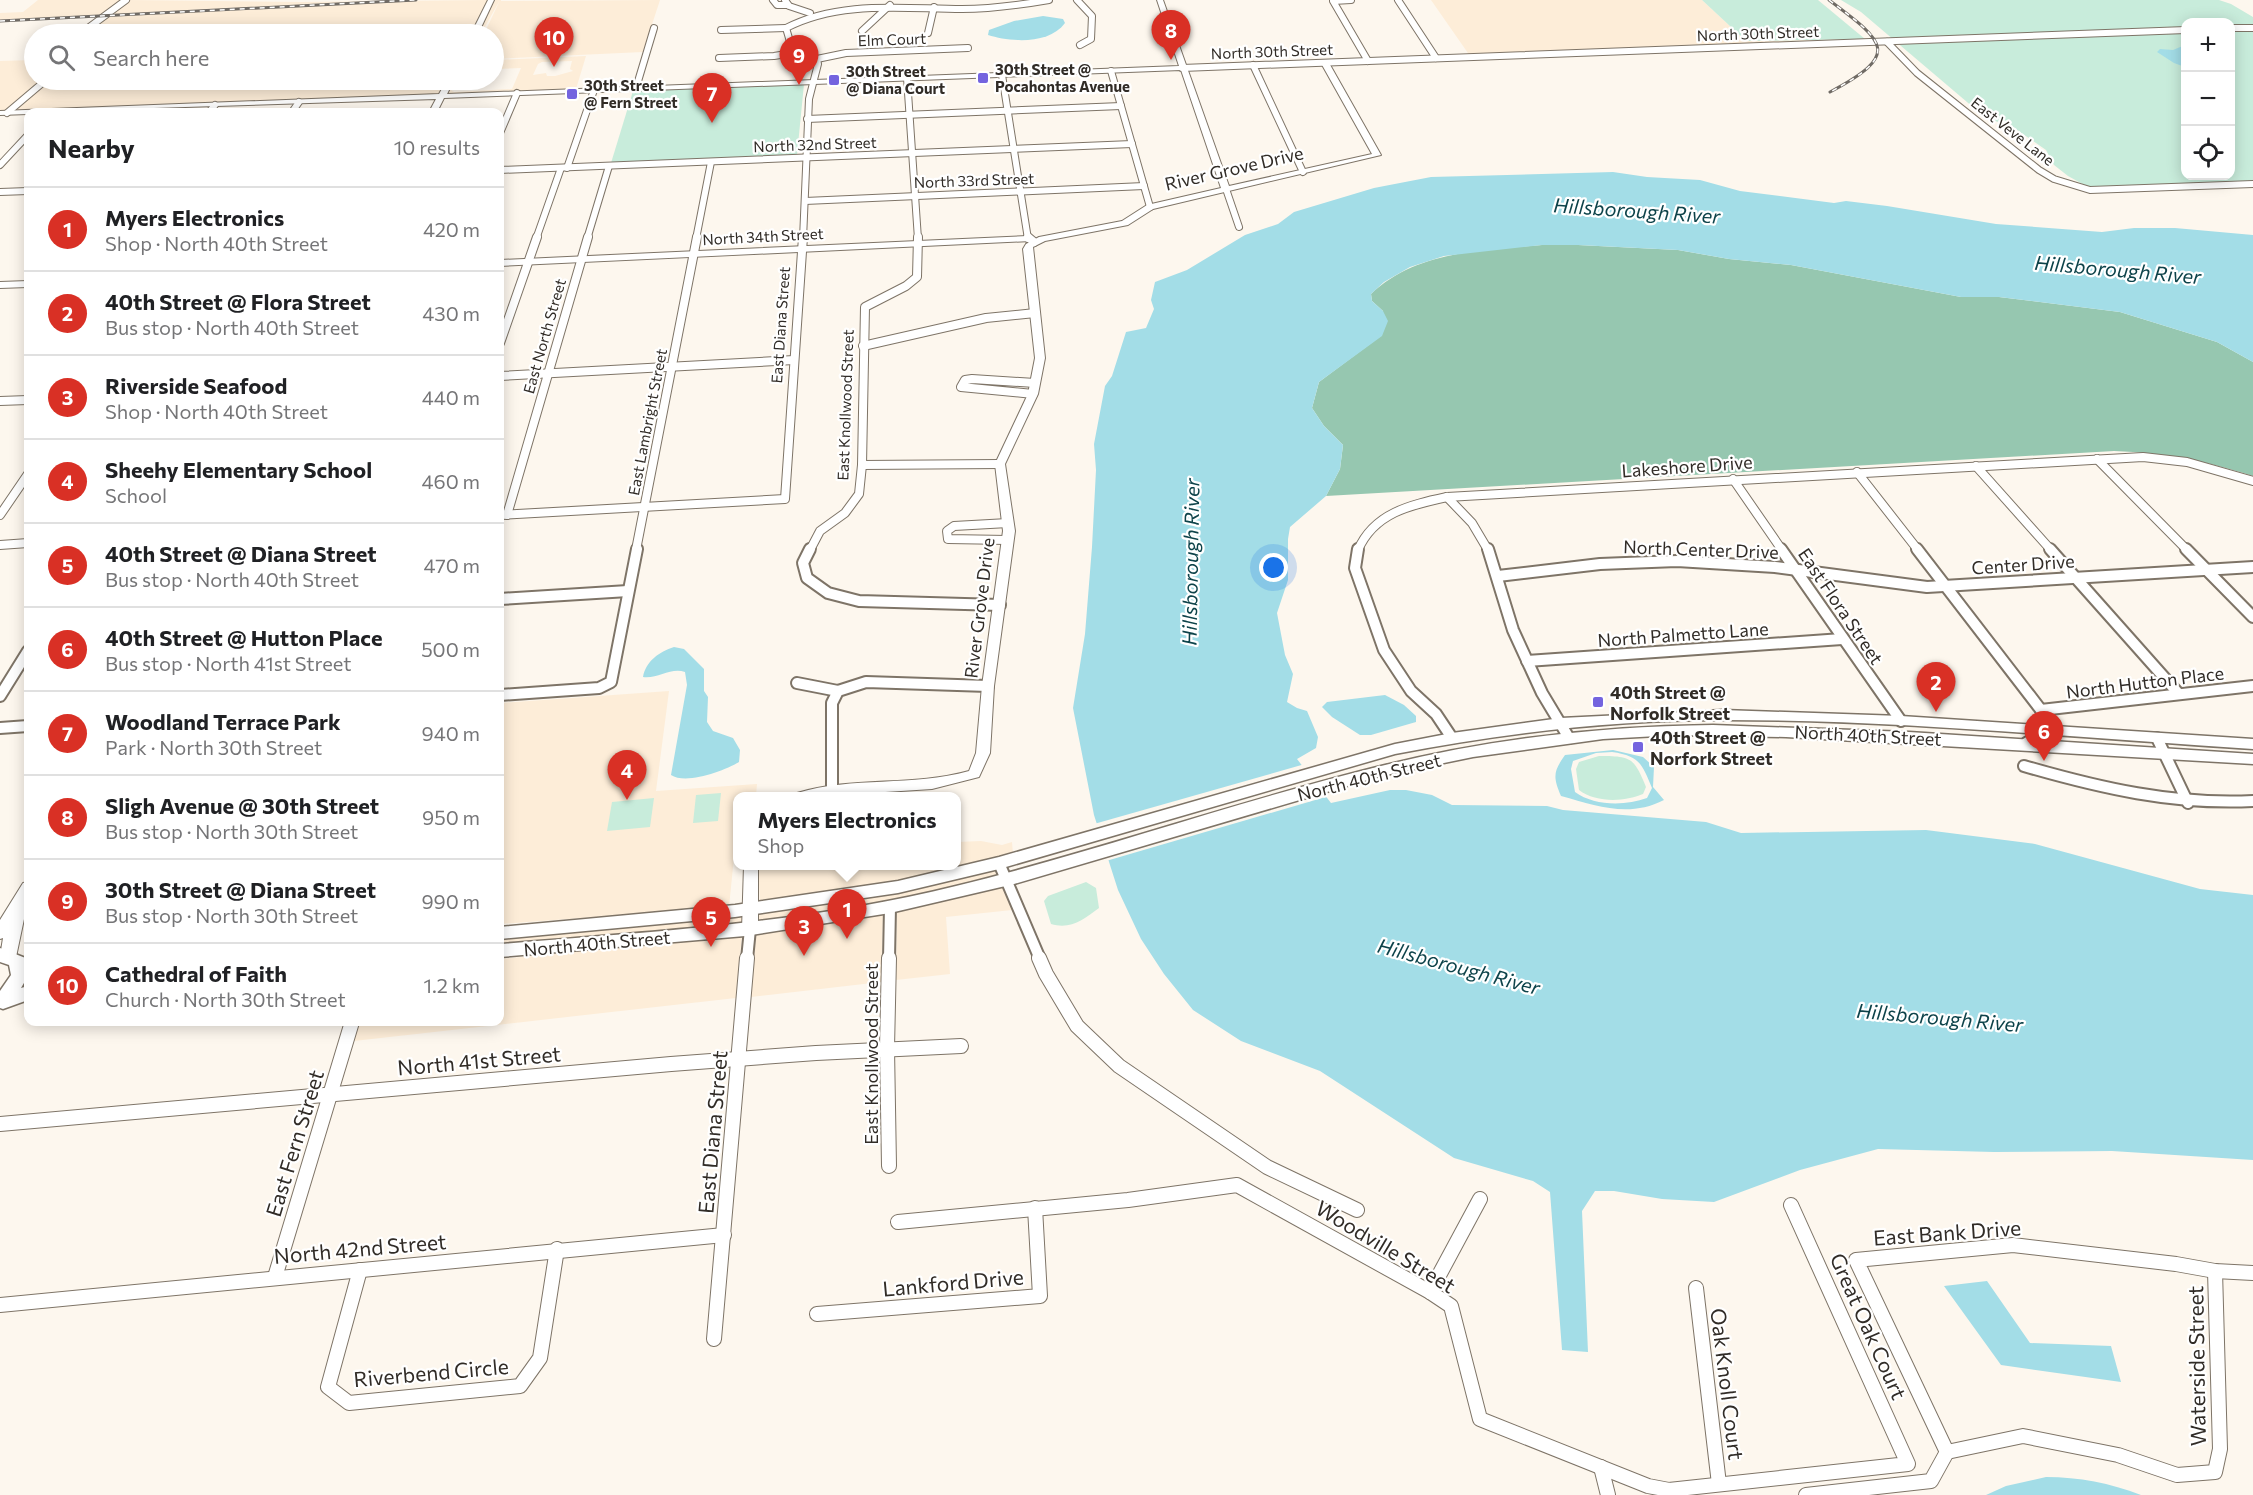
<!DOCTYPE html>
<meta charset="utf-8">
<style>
body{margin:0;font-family:Commissioner,sans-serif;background:#f2f2f2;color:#202124}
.controls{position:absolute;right:18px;top:18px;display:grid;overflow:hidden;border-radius:12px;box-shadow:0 3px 15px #0003}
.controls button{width:54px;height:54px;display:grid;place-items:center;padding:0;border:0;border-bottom:2px solid #e0e0e0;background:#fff;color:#202124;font:30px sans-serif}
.you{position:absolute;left:1274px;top:568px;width:21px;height:21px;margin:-15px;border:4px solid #fff;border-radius:50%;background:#1a73e8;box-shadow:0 0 0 9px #1a73e833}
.badge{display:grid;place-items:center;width:39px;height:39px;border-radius:50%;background:#d93025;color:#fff;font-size:20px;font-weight:700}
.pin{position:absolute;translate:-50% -50px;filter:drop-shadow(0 2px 3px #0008)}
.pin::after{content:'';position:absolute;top:32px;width:21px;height:18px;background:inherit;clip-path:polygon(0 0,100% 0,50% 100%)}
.popup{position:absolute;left:733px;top:792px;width:228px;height:78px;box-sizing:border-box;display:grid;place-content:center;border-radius:12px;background:#fff;filter:drop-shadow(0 2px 4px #0005);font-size:20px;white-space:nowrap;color:#757577}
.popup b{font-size:22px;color:#202124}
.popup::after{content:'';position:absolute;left:50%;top:100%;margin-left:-12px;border:12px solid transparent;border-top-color:#fff}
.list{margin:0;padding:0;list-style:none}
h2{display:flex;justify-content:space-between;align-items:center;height:78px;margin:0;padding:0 24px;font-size:26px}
h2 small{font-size:20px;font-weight:400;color:#757577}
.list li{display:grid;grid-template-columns:39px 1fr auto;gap:18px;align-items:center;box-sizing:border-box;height:84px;padding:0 24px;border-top:2px solid #e0e0e0}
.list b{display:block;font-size:22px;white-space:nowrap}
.list p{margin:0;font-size:20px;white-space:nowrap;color:#757577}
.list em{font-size:20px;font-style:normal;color:#757577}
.icon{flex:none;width:33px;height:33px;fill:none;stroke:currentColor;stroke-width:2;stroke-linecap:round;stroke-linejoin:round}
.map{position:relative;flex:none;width:2253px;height:1495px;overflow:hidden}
.search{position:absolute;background:#fff;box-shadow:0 3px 15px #0003;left:24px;top:24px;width:480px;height:66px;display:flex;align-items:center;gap:15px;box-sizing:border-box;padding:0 21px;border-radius:33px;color:#757577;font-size:22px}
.panel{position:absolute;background:#fff;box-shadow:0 3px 15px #0003;left:24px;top:108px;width:480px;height:918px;border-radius:12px}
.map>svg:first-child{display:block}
</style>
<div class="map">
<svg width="2253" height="1495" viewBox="0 0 2253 1495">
<rect width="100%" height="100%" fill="#fdf7ee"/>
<g fill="#fdedd8" fill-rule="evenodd">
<polygon points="38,0 122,0 101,16 0,21 0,13 23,12"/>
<polygon points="129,0 301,2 488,0 470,34 300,34 302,31 291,30 286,34 83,34"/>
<polygon points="495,0 501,0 501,1 660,0 643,52 494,59 494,34 484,34 500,0 481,34 477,34"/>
<polygon points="1431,0 1702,0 1746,41 1865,39 1470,56"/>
<path d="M586,56L576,89L446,94L454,80H456L451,90L454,92L512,89L521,68L494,69V60ZM542,62L572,61L570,69L573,71L555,76H547L546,73L533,75L538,64Z"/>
<polygon points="34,60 34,80 42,80 4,112 0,112 0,61"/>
<polygon points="50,80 447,80 439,94 12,112 44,87"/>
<polygon points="669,691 656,791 757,784 756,796 738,796 737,827 729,907 500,924 500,703"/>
<polygon points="981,841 1002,845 1012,842 1013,854 891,885 760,903 758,866 956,866 957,842"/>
<polygon points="994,869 997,876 889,902 757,923 759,912"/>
<polygon points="1001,885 1012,910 946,917 950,974 896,980 897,910"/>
<polygon points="883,913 881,982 751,997 756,933"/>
<polygon points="745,914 743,925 500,949 500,937"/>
<polygon points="742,935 736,998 354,1041 360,1022 500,1022 500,959"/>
</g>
<g fill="#c8ecdb" fill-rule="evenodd">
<polygon points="1702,0 1818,0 1865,39 1746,41"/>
<path d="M1841,0H2219L2231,4L2253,17V182L2088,187L2068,176L2054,165L2046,150L2010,125L1987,119L1861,12ZM2186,22H2230V176H2186Z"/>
<polygon points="804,84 797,155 611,163 633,91"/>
<path d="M1599,756C1632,756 1634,758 1646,787L1643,794C1624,802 1596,803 1579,790L1576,769L1579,762Z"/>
<polygon points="721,793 718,821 693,823 696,795"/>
<polygon points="654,798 650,827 607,831 612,802"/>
<path d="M1086,882L1096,888L1099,908C1084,919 1071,930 1051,924L1044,901L1048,896Z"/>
</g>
<path fill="#96c7b0" d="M1542,245H1578L1678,250L1729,259L1791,265L1961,297H1999L2120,312L2217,342L2253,362V476C2202,460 2167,453 2114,451L1326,496L1340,469L1343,445L1324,426L1312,408L1319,382L1382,335L1383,311L1372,301L1371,294C1416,251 1483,250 1542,245Z"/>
<g fill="#a3dde7" fill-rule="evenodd">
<path d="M1043,16L1063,19L1065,23C1049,45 1010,42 988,35L989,30L1014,21Z"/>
<polygon points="2185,45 2185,67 2174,63 2157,52 2160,49 2173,50"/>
<polygon points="1613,172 1647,177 1700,180 1740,191 1834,203 1846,201 1887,206 1996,224 2102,232 2134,228 2175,228 2253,235 2253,362 2217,342 2120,312 1999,297 1961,297 1791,265 1729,259 1678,250 1578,245 1542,245 1444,256 1410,267 1384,282 1371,294 1372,301 1383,311 1388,321 1382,336 1319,382 1312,408 1324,426 1343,445 1340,469 1326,496 1290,527 1288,539 1288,580 1277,613 1285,655 1293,674 1287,702 1297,708 1307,711 1318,737 1316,748 1297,759 1331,803 1390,790 1406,790 1432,795 1452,805 1547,806 1563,810 1706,822 1741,833 1926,830 2035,844 2200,889 2253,895 2253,1160 2112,1151 1994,1152 1878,1149 1800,1170 1714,1202 1662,1199 1614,1191 1595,1191 1582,1211 1588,1352 1562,1350 1550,1192 1533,1181 1454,1158 1320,1071 1241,1041 1193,1010 1164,974 1141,939 1118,890 1094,815 1073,708 1085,634 1092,547 1096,470 1094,444 1105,386 1112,376 1126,332 1146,328 1154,309 1151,300 1155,282 1187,270 1245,235 1278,224 1294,212 1374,188 1431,177"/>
<path d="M674,647L684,649L704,669V691L708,697L707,722L713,731L733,738L740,750L739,762C724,771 686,785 671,775L687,685L685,672C671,667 658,679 643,677C646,661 659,652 674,647Z"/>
<polygon points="1385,695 1404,705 1416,716 1416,722 1371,735 1360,735 1332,717 1322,707 1327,702"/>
<path d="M1613,750L1643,757L1654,767L1653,787L1664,800C1629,818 1597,806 1561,796C1553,777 1553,772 1565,755ZM1612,752C1640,756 1642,764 1652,788L1647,798C1625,806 1594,806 1575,792L1571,769L1573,761L1596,753Z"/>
<polygon points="1987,1281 2030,1343 2111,1346 2121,1382 2001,1365 1944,1286"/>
<path d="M2046,1477C2079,1477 2110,1483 2141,1495H1986L2006,1486Z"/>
</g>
<polygon fill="#fdf7ee" points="1305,764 1329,796 1106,861 1094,824"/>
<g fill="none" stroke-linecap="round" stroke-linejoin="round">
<defs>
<g id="minor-far3">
<polyline points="773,0 777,5 788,5"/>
<polyline points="785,0 789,6 810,13"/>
<polyline points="1077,0 1092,16 1091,39 1080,45"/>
<polyline points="1351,0 1333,1 1368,61"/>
<polyline points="1398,0 1436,58"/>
<polyline points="2230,28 2253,28"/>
<polyline points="721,30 786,28"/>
<polyline points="862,31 890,5"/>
<polyline points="928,33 934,7"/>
<polyline points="80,34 126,0"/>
<polyline points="1887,42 1917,73 2039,170 2054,179 2090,190 2253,184"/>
<polyline points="719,58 774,56 799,52"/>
<polyline points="817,59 846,53 968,48"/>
<polyline points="1253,65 1303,172"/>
<polyline points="1182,68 2186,30"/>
<polyline points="1111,71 1150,207"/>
<polyline points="1002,75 1028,239"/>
<polyline points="907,78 918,239"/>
<polyline points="636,88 654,28"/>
<polyline points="209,112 215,105"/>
<polyline points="292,112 299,102"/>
<polyline points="7,113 46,80"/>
<polyline points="807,119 1121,106"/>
<polyline points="500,133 517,93"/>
<polyline points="0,165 28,135"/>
<polyline points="567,168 594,90"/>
<polyline points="500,170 1132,144"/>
<polyline points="1226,189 1239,227"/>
<polyline points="0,192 28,191"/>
<polyline points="805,201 1144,186"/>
<polyline points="536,239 561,168"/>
<polyline points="587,239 609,166"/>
<polyline points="696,239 711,162"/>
<path d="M803,239L809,99L818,64L817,59L791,45L786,28C840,0 903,9 962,9C991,9 1020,5 1049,0"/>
</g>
<g id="minor-far2">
<polyline points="1028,237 1034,242"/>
<polyline points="500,343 537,237"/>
<polyline points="863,346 986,318 1035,313"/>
<polyline points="500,376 794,360"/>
<polyline points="1033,394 961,387 965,380 972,379 1035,383"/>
<polyline points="0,401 28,400"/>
<polyline points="2097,459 2187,550"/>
<polyline points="862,465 1000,464"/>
<polyline points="1976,466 2051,550"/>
<polyline points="1857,472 1918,550"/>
<polyline points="1733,479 1782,550"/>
<polyline points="1447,497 1472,523 1488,550"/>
<polyline points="0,515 28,474"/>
<polyline points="500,515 785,499 803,237"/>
<polyline points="507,515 588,237"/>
<polyline points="1007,540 948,539 947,531 954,526 1008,523"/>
<polyline points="0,545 28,543"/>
<polyline points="636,550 697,237"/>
<polyline points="810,550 820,531 845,513 859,494 862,465 865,307 906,286 917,277 918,237"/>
<path d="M1358,550C1374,513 1410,505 1447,497L2143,457L2187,462L2253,481"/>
</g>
<g id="minor-far1">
<polyline points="810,549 803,563 807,578 828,593 859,601 1000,605"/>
<polyline points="1358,549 1355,568 1384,650 1411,691 1436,714 1452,738"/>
<polyline points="1488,549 1513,630 1542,693 1569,738"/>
<polyline points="1781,549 1901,721"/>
<polyline points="1917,549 2041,710 2046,723 2045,732 2026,743"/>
<polyline points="2050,549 2178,693"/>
<polyline points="2186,549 2253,617"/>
<polyline points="1498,576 1600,564 1677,561 1775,567 1927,587 2253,567"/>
<polyline points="500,599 628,591"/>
<polyline points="1527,661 1842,639"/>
<polyline points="797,683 838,691"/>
<polyline points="500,695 599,688 611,682 637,549"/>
<polyline points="0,696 28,651"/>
<polyline points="2041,710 2253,686"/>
<polyline points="0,728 28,726"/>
<polyline points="2157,738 2188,803"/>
<path d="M2024,766C2100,788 2173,805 2253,801"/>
<polyline points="832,790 832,703 838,691 866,682 988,686"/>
<polyline points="999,863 1040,959"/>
<polyline points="747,959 750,929"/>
<polyline points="889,959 890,907"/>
</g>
<g id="minor">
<polyline points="889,958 887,1048 889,1166"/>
<polyline points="1039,958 1046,974 1077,1026 1119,1066 1267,1167 1357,1210"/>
<polyline points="0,1124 671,1064 816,1053 961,1046"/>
<polyline points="898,1222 1128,1200 1237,1185 1430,1292 1451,1306 1480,1419 1648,1486 1669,1490 1908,1464 1791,1205"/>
<polyline points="360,1270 328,1387 349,1403 520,1386 540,1358 557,1249"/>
<polyline points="275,1277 352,1022"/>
<polyline points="1696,1288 1719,1484"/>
<polyline points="1430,1292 1480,1199"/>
<polyline points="0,1305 724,1235"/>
<polyline points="817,1314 1040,1296 1035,1208"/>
<polyline points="714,1339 747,958"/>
<polyline points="1947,1452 1856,1260 2013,1245 2176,1264 2215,1271 2253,1273"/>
<polyline points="1947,1452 2023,1436 2118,1455 2177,1475 2215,1472 2220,1449 2215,1271"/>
<polyline points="1601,1467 1608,1495"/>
<polyline points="1806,1495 1931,1481 1947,1452"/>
</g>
<g id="tertiary">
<polygon points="488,0 494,0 478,34 471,34"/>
<path d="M1157,0H1163L1229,186L1372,154L1321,63L1325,61L1329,63L1381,155L1153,209L1128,225L1045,241L1033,247L1045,358L1038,394L1005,464L1015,531L994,686L990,753L979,777L932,789L823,796H795L797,793C853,776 912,787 969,771L976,753L982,686L1003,531L995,464L1028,394L1035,358L1023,249L1026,244L1039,237L1122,221L1147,205L1221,188L1181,70L444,98L437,112H429L436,99L28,112V114L0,115V111L439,94L447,80H454L447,94L1179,66Z"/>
<polygon points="1028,236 1031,237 1031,241 500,266 500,260"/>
<polygon points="28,281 28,287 0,288 0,282"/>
<polygon points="744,866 758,866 758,929 755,933 750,935 745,933 742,929"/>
<polygon points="28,882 28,900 16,957 13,961 8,963 3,961 0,957 3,938 0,939 0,920 23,883"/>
</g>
<g id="secondary">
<path d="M1723,710L1901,716L2253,739V749C2077,738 1900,720 1724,720C1614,720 1503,733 1395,754L999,869L898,893L735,917L500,939V927L735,905L898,881L999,857L1395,744L1452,733L1561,718Z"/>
<path d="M1713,725L1909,732L2253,754V764L1786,737L1676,735L1603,739L1473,757L1381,776L1014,884L890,913L745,936L500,957V944C653,932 807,923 956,886C1099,851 1238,801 1381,766C1489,739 1601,726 1713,725Z"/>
<polygon points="0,948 28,959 28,976 21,988 28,986 28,1000 3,1009 0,1008 0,991 11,975 9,965 0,962"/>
</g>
</defs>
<use href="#minor-far3" stroke="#7e7467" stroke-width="8"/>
<use href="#minor-far2" stroke="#7e7467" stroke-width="10"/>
<use href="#minor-far1" stroke="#7e7467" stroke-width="14"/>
<use href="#minor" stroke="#7e7467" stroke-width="16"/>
<use href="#tertiary" stroke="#7e7467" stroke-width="2"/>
<use href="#secondary" stroke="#7e7467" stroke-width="3"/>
<use href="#minor-far3" stroke="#fff" stroke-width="6"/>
<use href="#minor-far2" stroke="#fff" stroke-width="8"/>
<use href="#minor-far1" stroke="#fff" stroke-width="10"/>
<use href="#minor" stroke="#fff" stroke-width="14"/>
<use href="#tertiary" fill="#fff" fill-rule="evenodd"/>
<use href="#secondary" fill="#fff" fill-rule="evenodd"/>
<defs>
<g id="rail">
<path d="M1829,0C1885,42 1902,54 1830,92"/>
<polyline points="0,21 416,0"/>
</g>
</defs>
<use href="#rail" stroke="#706b65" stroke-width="3"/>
<use href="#rail" stroke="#fff" stroke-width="1.5" stroke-dasharray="5" stroke-linecap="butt"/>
</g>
<g fill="#7464df" stroke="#fff" stroke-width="2">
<rect x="977" y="72" width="12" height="12" rx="3"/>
<rect x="828" y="74" width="12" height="12" rx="3"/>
<rect x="566" y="88" width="12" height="12" rx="3"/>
<rect x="1592" y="696" width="12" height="12" rx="3"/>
<rect x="1632" y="741" width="12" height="12" rx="3"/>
</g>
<g text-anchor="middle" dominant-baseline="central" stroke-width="4.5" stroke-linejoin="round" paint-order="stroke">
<g font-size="15" fill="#312c27" stroke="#fff">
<text transform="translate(1758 33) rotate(-2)">North 30th Street</text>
<text transform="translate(892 39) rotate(-2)">Elm Court</text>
<text transform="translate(1272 51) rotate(-2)">North 30th Street</text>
<text transform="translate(2013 131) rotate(38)">East Veve Lane</text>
<text transform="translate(815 144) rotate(-2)">North 32nd Street</text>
<text transform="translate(974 180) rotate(-2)">North 33rd Street</text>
<text transform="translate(763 236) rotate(-3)">North 34th Street</text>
<text transform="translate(780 325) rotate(-86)">East Diana Street</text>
<text transform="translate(544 336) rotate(-74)">East North Street</text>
<text transform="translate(845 405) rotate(-88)">East Knollwood Street</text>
<text transform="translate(647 422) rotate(-79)">East Lambright Street</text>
</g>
<g font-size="15" font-weight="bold" fill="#312c27" stroke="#fff" text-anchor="start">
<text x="995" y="69">30th Street @<tspan x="995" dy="17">Pocahontas Avenue</tspan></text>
<text x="846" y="71">30th Street<tspan x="846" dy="17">@ Diana Court</tspan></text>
<text x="584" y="85">30th Street<tspan x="584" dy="17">@ Fern Street</tspan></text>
</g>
<g font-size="18" fill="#312c27" stroke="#fff">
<text transform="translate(1234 168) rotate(-13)">River Grove Drive</text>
<text transform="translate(1687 466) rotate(-4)">Lakeshore Drive</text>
<text transform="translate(1701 549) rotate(2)">North Center Drive</text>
<text transform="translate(2023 564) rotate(-4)">Center Drive</text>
<text transform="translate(1841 606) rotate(56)">East Flora Street</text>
<text transform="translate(979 608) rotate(-83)">River Grove Drive</text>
<text transform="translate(1683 634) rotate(-4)">North Palmetto Lane</text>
<text transform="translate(2145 682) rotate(-7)">North Hutton Place</text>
<text transform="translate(1868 735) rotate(3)">North 40th Street</text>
<text transform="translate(1369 777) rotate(-14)">North 40th Street</text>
<text transform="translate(597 943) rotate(-5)">North 40th Street</text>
<text transform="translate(871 1054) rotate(-90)">East Knollwood Street</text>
</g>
<g font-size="18" font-weight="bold" fill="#312c27" stroke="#fff" text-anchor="start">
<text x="1610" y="692">40th Street @<tspan x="1610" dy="21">Norfolk Street</tspan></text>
<text x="1650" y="737">40th Street @<tspan x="1650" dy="21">Norfork Street</tspan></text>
</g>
<g font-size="20" font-style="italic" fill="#0d434a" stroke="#fff">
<text transform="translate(1637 210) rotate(4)">Hillsborough River</text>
<text transform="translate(2118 269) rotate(5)">Hillsborough River</text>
<text transform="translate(1190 562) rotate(-89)">Hillsborough River</text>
<text transform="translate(1459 966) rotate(15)">Hillsborough River</text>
<text transform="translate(1940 1017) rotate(5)">Hillsborough River</text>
</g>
<g font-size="21" fill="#312c27" stroke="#fff">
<text transform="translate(479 1060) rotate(-5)">North 41st Street</text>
<text transform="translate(712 1132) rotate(-85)">East Diana Street</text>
<text transform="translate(294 1143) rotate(-73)">East Fern Street</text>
<text transform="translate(1947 1232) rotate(-4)">East Bank Drive</text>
<text transform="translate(1386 1246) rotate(31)">Woodville Street</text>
<text transform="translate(360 1248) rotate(-5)">North 42nd Street</text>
<text transform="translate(953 1282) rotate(-5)">Lankford Drive</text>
<text transform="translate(1869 1326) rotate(66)">Great Oak Court</text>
<text transform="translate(2196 1366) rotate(-91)">Waterside Street</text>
<text transform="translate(431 1372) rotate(-5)">Riverbend Circle</text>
<text transform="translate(1728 1384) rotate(83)">Oak Knoll Court</text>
</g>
</g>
</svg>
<div class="controls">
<button>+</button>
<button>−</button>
<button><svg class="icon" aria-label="locate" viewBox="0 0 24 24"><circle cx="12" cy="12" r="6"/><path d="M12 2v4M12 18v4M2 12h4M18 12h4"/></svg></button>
</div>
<div class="you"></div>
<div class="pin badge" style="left:847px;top:939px">1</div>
<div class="popup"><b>Myers Electronics</b>Shop</div>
<div class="pin badge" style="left:1936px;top:712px">2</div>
<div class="pin badge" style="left:804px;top:956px">3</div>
<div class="pin badge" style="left:627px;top:800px">4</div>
<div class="pin badge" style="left:711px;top:947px">5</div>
<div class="pin badge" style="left:2044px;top:761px">6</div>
<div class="pin badge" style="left:712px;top:123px">7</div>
<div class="pin badge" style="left:1171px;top:60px">8</div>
<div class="pin badge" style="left:799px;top:85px">9</div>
<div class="pin badge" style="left:554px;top:67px">10</div>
<div class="search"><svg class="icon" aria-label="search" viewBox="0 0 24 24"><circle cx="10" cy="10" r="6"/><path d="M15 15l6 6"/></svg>Search here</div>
<section class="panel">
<h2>Nearby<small>10 results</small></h2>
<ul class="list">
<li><span class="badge">1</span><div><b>Myers Electronics</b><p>Shop · North 40th Street</p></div><em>420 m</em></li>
<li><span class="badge">2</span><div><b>40th Street @ Flora Street</b><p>Bus stop · North 40th Street</p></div><em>430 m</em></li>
<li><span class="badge">3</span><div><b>Riverside Seafood</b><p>Shop · North 40th Street</p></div><em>440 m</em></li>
<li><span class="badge">4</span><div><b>Sheehy Elementary School</b><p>School</p></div><em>460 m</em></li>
<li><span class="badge">5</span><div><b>40th Street @ Diana Street</b><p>Bus stop · North 40th Street</p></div><em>470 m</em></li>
<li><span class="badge">6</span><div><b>40th Street @ Hutton Place</b><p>Bus stop · North 41st Street</p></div><em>500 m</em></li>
<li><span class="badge">7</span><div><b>Woodland Terrace Park</b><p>Park · North 30th Street</p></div><em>940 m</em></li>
<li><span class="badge">8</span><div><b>Sligh Avenue @ 30th Street</b><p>Bus stop · North 30th Street</p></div><em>950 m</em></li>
<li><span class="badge">9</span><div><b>30th Street @ Diana Street</b><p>Bus stop · North 30th Street</p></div><em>990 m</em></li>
<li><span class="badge">10</span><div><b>Cathedral of Faith</b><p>Church · North 30th Street</p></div><em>1.2 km</em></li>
</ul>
</section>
</div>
